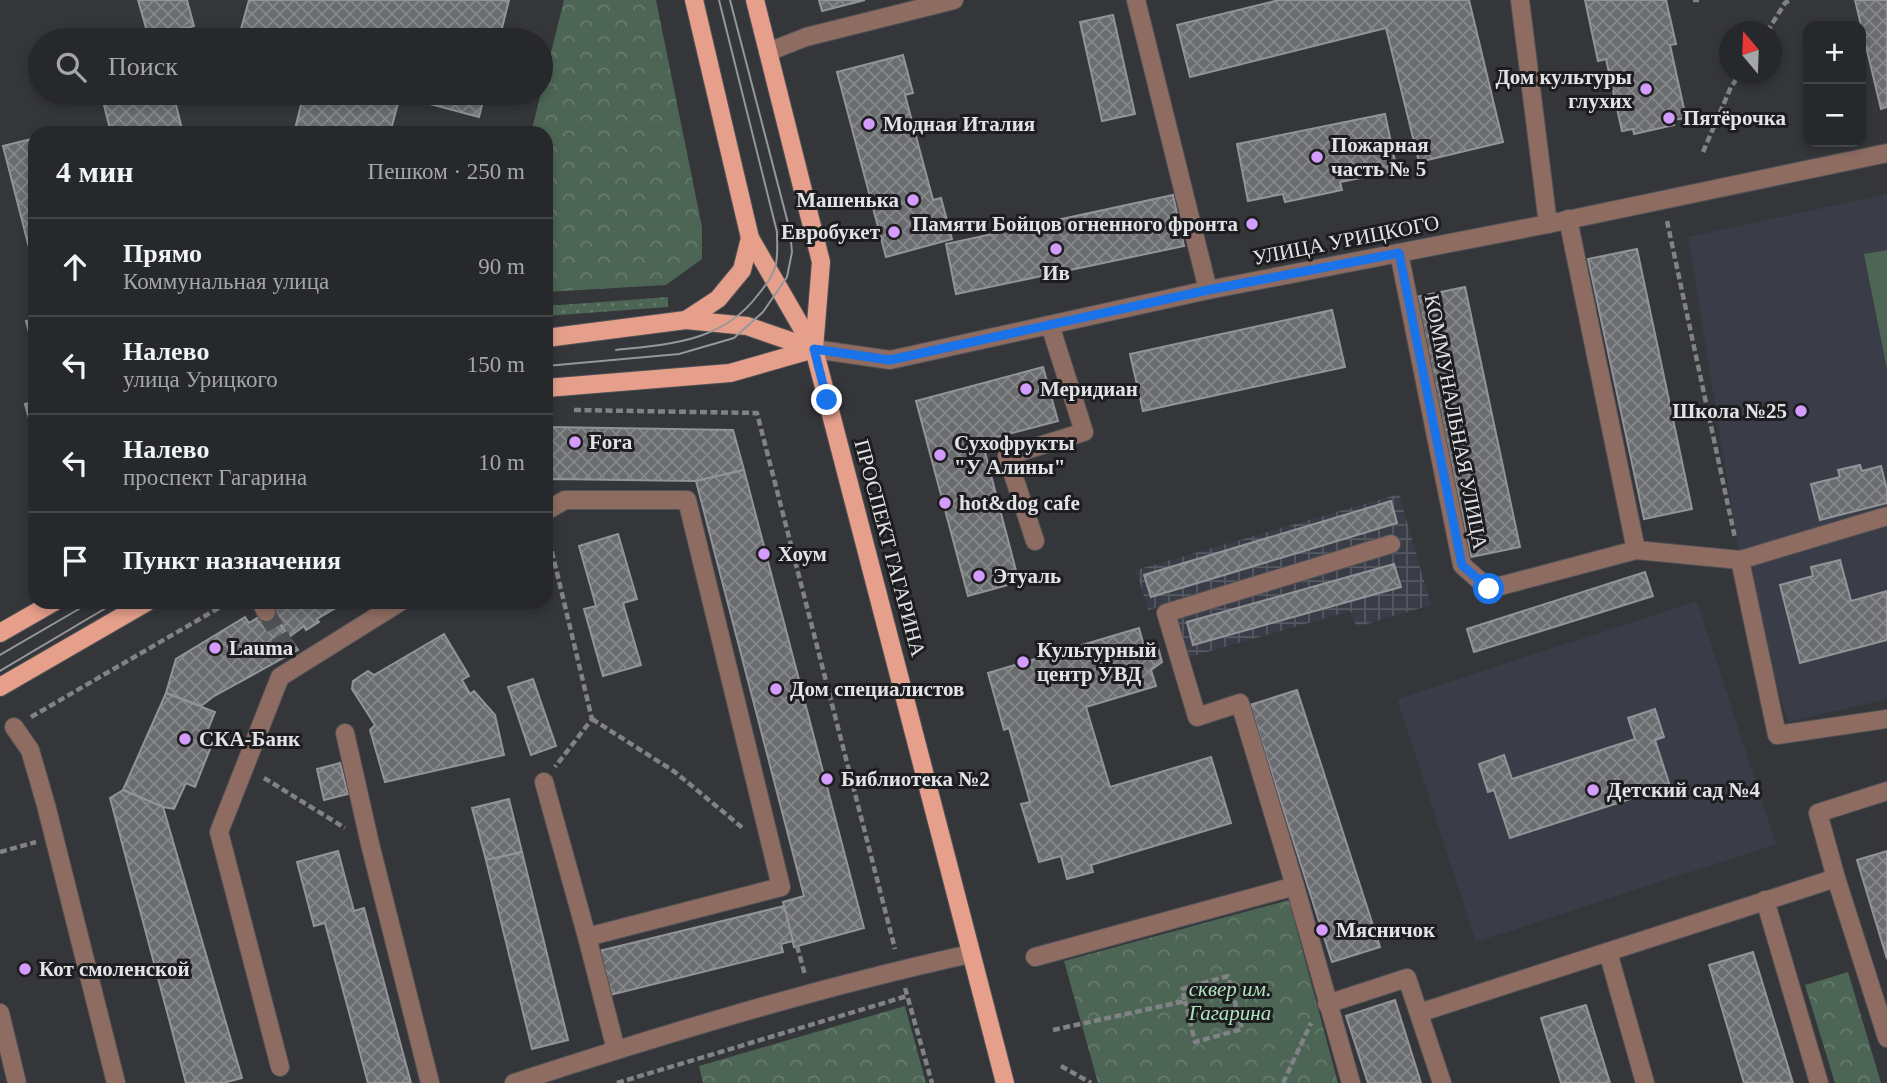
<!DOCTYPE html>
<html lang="ru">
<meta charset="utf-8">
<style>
body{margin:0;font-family:"Times New Roman",serif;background:#333438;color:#f1f3f6}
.controls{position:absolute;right:21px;top:21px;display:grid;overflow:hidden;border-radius:14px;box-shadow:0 4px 10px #0003}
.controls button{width:63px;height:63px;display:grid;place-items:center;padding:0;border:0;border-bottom:2px solid #434448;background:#27282c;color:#f1f3f6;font:35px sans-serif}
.compass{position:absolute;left:1719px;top:21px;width:63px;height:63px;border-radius:50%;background:#27282c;box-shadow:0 4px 10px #0003;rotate:341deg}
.stop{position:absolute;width:21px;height:21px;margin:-16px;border:5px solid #1a73e8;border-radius:50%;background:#fff}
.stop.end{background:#1a73e8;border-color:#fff;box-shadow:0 2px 7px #0008}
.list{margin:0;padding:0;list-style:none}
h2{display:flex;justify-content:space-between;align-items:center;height:91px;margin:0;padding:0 28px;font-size:30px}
h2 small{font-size:23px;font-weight:400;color:#a4a6a9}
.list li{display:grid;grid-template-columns:46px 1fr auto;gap:21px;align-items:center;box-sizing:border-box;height:98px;padding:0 28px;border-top:2px solid #434448}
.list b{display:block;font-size:26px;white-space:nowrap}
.list p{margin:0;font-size:23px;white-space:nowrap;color:#a4a6a9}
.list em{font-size:23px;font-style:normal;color:#a4a6a9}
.icon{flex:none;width:38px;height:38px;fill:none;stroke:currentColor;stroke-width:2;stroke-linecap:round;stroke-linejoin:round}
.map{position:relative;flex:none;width:1887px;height:1083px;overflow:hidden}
.search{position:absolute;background:#27282c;box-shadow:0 4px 10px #0003;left:28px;top:28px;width:525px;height:77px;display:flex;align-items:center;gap:18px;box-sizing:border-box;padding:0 24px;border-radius:38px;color:#a4a6a9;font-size:26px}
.panel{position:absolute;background:#27282c;box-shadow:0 4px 10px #0003;left:28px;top:126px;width:525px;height:483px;border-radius:21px}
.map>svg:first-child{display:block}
</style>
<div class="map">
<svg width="1887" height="1083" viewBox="0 0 1887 1083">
<defs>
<pattern id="industrial-grid" width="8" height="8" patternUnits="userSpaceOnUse" patternTransform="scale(1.75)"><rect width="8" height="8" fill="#3a3d47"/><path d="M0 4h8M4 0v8" fill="none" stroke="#565962"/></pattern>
<pattern id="grass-dots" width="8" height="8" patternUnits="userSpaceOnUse" patternTransform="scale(1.75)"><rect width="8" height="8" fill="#4d6554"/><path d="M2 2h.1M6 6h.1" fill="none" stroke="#667b6d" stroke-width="1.8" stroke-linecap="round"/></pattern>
<pattern id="park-crowns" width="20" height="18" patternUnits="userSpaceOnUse" patternTransform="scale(1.75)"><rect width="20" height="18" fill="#4d6554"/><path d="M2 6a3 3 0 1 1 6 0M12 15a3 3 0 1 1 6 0" fill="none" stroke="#667b6d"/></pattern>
<pattern id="building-cross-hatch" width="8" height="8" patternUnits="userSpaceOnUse" patternTransform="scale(1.75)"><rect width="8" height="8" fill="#6a6c70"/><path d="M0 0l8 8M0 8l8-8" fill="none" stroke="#86888b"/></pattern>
</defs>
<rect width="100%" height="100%" fill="#34363a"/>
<g fill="#3a3d47">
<polygon points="1887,194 1887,699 1788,722 1744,584 1688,237"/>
<polygon points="1697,601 1776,844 1476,942 1397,699"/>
</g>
<polygon fill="url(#industrial-grid)" points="1399,494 1431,605 1356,627 1351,611 1186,658 1170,604 1148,610 1136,570"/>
<polygon fill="url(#grass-dots)" points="668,297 668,307 546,316 547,306"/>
<g fill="url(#park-crowns)">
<polygon points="564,0 656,0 702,227 702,259 666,285 546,292 546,133 531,133"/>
<polygon points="1289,900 1338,1083 1098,1083 1064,961"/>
<polygon points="1848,972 1881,1083 1835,1083 1805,985"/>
<polygon points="905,1006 926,1083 703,1083 699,1066"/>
</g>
<polygon fill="#4d6554" points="1887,250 1887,369 1864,254"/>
<g fill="url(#building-cross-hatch)" stroke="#929498" stroke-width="2">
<polygon points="138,0 187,0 194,26 149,38"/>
<polygon points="249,0 509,0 499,40 238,40"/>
<polygon points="819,0 865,0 822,11"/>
<polygon points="1279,0 1469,0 1503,142 1419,162 1386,28 1190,77 1177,25"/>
<polygon points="1585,0 1666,0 1676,44 1670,45 1686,118 1672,120 1674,125 1634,134 1633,129 1622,131 1606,59 1598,61"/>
<polygon points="1855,0 1887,0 1887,107 1881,109"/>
<polygon points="1113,15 1135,114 1102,121 1080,22"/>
<polygon points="903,55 913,93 905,95 933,200 941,198 952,239 886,257 837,72"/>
<polygon points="101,93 173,93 183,133 111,133"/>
<polygon points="304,93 485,93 479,117 400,96 390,133 294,133"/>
<polygon points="1385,114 1397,171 1340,182 1342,190 1285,202 1283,194 1248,201 1237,144"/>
<polygon points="35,138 35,271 3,146"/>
<polygon points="1173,195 1184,246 956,294 946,244"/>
<polygon points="1637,249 1692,509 1644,519 1588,259"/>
<polygon points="1465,287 1520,547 1471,557 1416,297"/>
<polygon points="1332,310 1345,367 1143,411 1130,354"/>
<polygon points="35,319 35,355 26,321"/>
<polygon points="1043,367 1058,421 982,441 1019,582 968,596 916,401"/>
<polygon points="35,401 35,440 25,404"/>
<polygon points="547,427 733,430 744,470 696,481 553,479 546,482"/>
<polygon points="1860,465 1862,471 1881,466 1887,490 1887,503 1820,520 1811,484 1840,477 1838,470"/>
<polygon points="744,470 864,928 794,947 783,902 804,896 696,481"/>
<polygon points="1391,501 1397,523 1151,597 1144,575"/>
<polygon points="618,534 637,599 623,603 641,665 603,676 584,609 596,606 579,546"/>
<polygon points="1840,560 1851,601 1887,591 1887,640 1800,663 1780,585 1813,576 1811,567"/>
<polygon points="1394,564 1401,587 1193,645 1187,622"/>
<polygon points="1645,572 1653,596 1474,652 1467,629"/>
<polygon points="272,602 346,602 317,619 319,622 306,630 304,626 289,637 270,610 274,606"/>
<polygon points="270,610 298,650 214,696 201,706 166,693 176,659 245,617 249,623"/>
<polygon points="1139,628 1144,646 1158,647 1162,662 1151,670 1156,686 1086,707 1110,787 1211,757 1231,823 1091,865 1093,872 1067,879 1061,856 1039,862 1021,804 1030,802 1009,728 1004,730 988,673"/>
<polygon points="444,634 469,676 462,680 470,694 474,691 495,715 504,755 385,782 370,730 375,725 352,689 353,681 368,671 374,675"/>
<polygon points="533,679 556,746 531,755 508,687"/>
<polygon points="1297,690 1380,947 1332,962 1250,705"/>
<polygon points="166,693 215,712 203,741 212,744 195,787 186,783 174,809 163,807 123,790"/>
<polygon points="1655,709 1664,737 1655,740 1670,786 1510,838 1494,790 1488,792 1479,764 1504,755 1512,779 1635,739 1628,718"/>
<polygon points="340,763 348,794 324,800 317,769"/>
<polygon points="123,790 163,807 242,1078 223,1083 186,1083 110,798"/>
<polygon points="509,799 522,852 486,860 472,808"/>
<polygon points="338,851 354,911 364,908 411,1083 368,1083 325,923 314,926 297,862"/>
<polygon points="1887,851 1887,959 1857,860"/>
<polygon points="522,852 568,1040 532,1049 486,860"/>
<polygon points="784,906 793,941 781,944 783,952 610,995 599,951"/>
<polygon points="1753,952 1793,1083 1744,1083 1709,965"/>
<polygon points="1395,1000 1421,1083 1368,1083 1346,1016"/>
<polygon points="1586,1005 1610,1083 1561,1083 1541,1018"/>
</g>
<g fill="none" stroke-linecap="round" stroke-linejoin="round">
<polyline stroke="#4e5054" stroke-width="18" stroke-dasharray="18 9" stroke-linecap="butt" points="266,612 290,654"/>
<defs>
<g id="minor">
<polyline points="1136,0 1208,290"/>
<polyline points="1520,0 1548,224"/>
<polyline points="768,52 806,37 954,0"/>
<polyline points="1568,219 1636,550"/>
<polyline points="1399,253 1462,565 1489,589 1636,550 1740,560 1887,516"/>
<polyline points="814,349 890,360 1208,290 1548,224 1887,153"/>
<polyline points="546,511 565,500 687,500 781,887 587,937"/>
<polyline points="1035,541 1007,456 1084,432 1050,325"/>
<polyline points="1740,560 1777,735 1887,719"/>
<polyline points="261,602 266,612"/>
<polyline points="14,727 30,750 46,805 116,1083"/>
<polyline points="345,733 370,844 430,1083"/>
<polyline points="544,782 587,937 616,1050"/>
<polyline points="1836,878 1818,813 1887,791"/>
<polyline points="1765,900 1819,1083"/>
<polyline points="1608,952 1645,1083"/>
<polyline points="1035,957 1295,886"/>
<polyline points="1327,1004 1407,978 1442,1083"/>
<polyline points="0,1013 17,1083"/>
<polyline points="1419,1013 1836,878 1887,1038"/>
<polyline points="280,1067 219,832 280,677 400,602"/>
<path d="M514,1083C664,1034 816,988 970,954"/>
<polyline points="1351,1083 1295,886 1240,703 1197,717 1166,613 1391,544"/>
</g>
<g id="major">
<polyline points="694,0 750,238 814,349 1005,1083"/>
<polyline points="755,0 821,262 814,349"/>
<polyline points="686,320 718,299 742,270 750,238"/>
<polyline points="546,338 686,320 747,326 814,349"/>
<polyline points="546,388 730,373 814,349"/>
<polyline points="0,633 54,602"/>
<polyline points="0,687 147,602"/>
</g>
</defs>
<use href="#minor" stroke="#505256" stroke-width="20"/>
<use href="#major" stroke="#505256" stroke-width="20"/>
<g stroke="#818286" stroke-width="4.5" stroke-dasharray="7 3.5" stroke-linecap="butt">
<polyline points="1693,0 1699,0"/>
<polyline points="1767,32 1785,3 1790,0"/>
<polyline points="1703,152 1731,87 1740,74"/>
<polyline points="1667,221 1735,538"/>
<polyline points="574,410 757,413 895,949"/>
<polyline points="547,531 592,719 555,767"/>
<polyline points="31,717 229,602"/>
<polyline points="592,719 675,772 744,829"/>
<polyline points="264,778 345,828"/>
<polyline points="0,852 36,842"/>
<polyline points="797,946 805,975"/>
<polyline points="905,988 932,1083"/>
<polyline points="1053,1030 1185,1001 1182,989 1228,976 1242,1029 1195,1042 1185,1001"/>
<polyline points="1061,1066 1091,1083"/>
<polyline points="617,1083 907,996"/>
<polyline points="1283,1083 1311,1023"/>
</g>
<use href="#minor" stroke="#8e6c62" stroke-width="18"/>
<use href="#major" stroke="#e59f8b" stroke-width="18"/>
<g stroke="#95979a" stroke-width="2">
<path d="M616,350C669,344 722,342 757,296C765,286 773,277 776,264C778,254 777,242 777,232L719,0"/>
<polyline points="546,366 679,354 734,338 763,312 787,277 792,252 790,231 730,0"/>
<polyline points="0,655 91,602"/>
<polyline points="0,671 116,602"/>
</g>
</g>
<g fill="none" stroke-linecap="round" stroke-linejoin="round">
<polyline stroke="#1a73e8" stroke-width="9" points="827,400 814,349 890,360 1208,290 1399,253 1462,565 1489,589"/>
</g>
<g fill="#d49cfc" stroke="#1d1d1f" stroke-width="2.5">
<circle cx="1646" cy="89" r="7"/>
<circle cx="1669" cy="118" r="7"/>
<circle cx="869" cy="124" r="7"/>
<circle cx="1317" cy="157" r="7"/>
<circle cx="913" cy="200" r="7"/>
<circle cx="1252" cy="224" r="7"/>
<circle cx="894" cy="232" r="7"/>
<circle cx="1056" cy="249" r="7"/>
<circle cx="1026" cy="389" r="7"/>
<circle cx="1801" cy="411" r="7"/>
<circle cx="575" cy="442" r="7"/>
<circle cx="940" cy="455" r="7"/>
<circle cx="945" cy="503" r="7"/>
<circle cx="764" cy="554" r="7"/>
<circle cx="979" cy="576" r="7"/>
<circle cx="215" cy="648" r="7"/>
<circle cx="1023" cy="662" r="7"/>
<circle cx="776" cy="689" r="7"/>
<circle cx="185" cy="739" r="7"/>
<circle cx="827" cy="779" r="7"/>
<circle cx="1593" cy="790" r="7"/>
<circle cx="1322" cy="930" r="7"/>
<circle cx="25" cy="969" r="7"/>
</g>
<g text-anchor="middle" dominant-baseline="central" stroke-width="6" stroke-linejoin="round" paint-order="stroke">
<g font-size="21" font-weight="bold" fill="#e2e3e6" stroke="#1d1d1f" text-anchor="start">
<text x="1632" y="77" text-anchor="end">Дом культуры<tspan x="1632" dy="24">глухих</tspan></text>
<text x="1683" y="118">Пятёрочка</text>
<text x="883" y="124">Модная Италия</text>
<text x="1331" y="145">Пожарная<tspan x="1331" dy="24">часть № 5</tspan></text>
<text x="899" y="200" text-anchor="end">Машенька</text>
<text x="1238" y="224" text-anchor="end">Памяти Бойцов огненного фронта</text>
<text x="880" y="232" text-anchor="end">Евробукет</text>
<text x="1056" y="273" text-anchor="middle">Ив</text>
<text x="1040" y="389">Меридиан</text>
<text x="1787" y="411" text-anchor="end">Школа №25</text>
<text x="589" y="442">Fora</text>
<text x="954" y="443">Сухофрукты<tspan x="954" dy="24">"У Алины"</tspan></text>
<text x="959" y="503">hot&amp;dog cafe</text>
<text x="778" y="554">Хоум</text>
<text x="993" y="576">Этуаль</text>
<text x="229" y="648">Lauma</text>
<text x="1037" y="650">Культурный<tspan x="1037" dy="24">центр УВД</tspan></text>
<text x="790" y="689">Дом специалистов</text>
<text x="199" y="739">СКА-Банк</text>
<text x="841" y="779">Библиотека №2</text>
<text x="1607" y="790">Детский сад №4</text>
<text x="1336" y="930">Мясничок</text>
<text x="39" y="969">Кот смоленской</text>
</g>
<g font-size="21" fill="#e2e3e6" stroke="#1d1d1f">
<text transform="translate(1346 240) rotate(-11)">УЛИЦА УРИЦКОГО</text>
<text transform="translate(1456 422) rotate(79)">КОММУНАЛЬНАЯ УЛИЦА</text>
<text transform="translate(890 548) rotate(75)">ПРОСПЕКТ ГАГАРИНА</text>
</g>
<g font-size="21" font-style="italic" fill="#afe4bf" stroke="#1d1d1f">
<text x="1230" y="989">сквер им.<tspan x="1230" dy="24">Гагарина</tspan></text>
</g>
</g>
</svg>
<div class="controls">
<button>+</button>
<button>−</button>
</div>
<svg class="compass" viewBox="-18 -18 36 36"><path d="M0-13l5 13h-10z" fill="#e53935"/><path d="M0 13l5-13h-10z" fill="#a4a6a9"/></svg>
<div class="stop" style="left:1489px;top:589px"></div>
<div class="stop end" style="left:827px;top:400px"></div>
<div class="search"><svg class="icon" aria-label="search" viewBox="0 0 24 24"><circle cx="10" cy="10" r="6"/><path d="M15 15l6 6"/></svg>Поиск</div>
<section class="panel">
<h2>4 мин<small>Пешком · 250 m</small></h2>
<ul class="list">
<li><svg class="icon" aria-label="ahead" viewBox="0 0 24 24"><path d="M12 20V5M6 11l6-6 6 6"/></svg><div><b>Прямо</b><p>Коммунальная улица</p></div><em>90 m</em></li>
<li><svg class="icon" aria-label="left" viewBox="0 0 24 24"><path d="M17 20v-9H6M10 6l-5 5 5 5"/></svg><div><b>Налево</b><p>улица Урицкого</p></div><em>150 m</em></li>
<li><svg class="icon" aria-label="left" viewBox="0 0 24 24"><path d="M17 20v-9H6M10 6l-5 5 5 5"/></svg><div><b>Налево</b><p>проспект Гагарина</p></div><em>10 m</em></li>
<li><svg class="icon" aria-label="arrive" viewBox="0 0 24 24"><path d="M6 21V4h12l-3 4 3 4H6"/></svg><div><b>Пункт назначения</b></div></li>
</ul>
</section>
</div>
